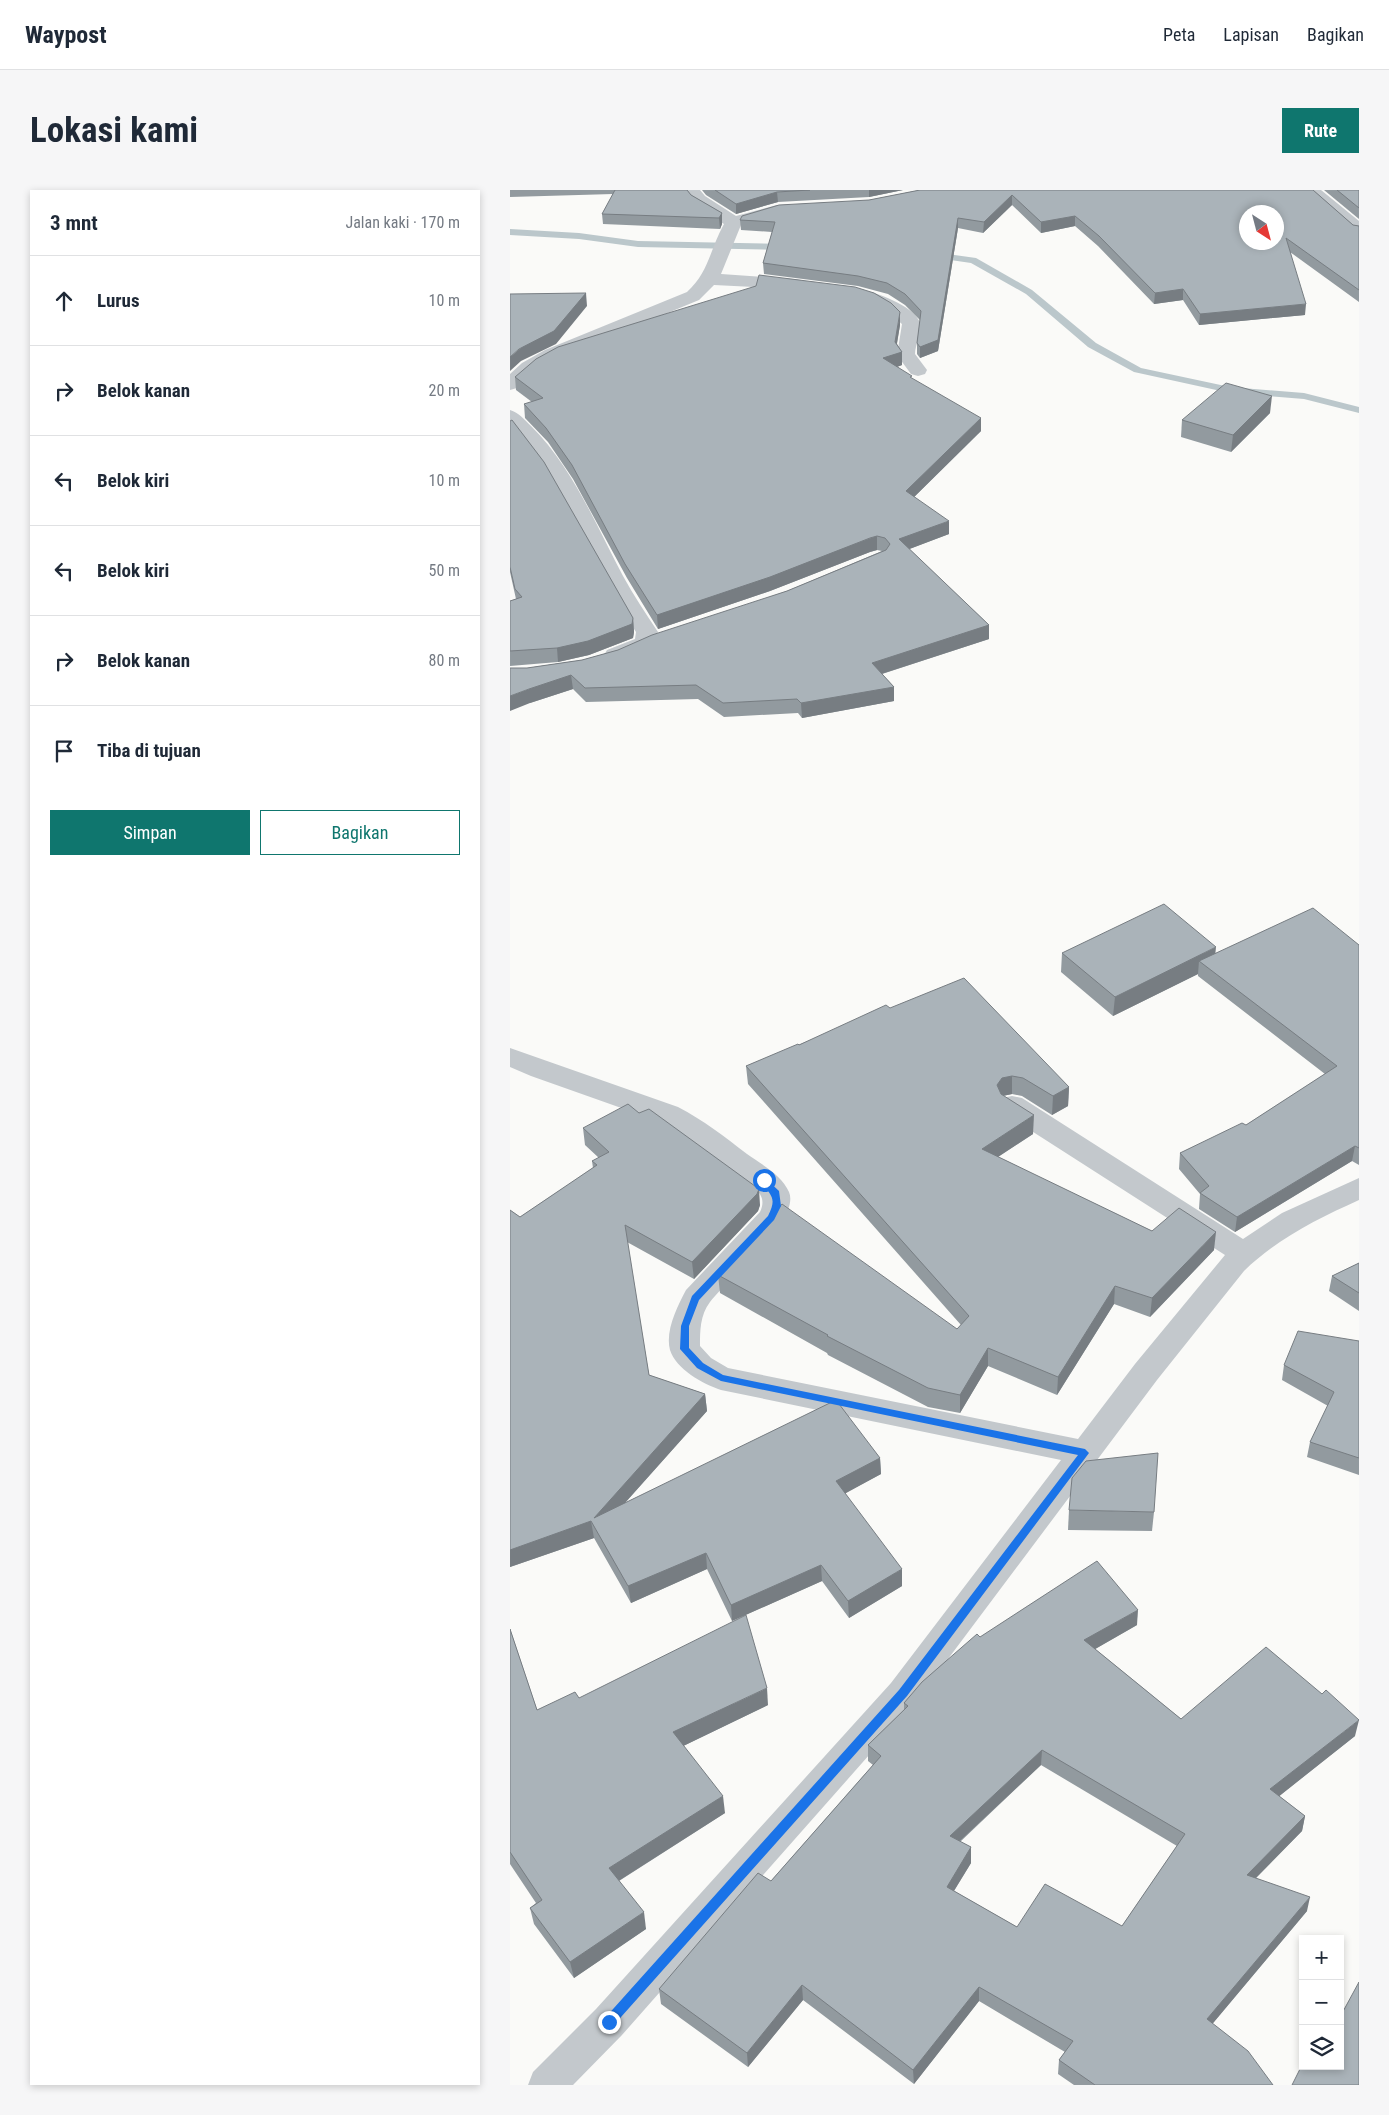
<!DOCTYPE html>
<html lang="id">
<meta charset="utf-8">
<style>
body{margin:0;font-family:"Roboto Condensed",sans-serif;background:#f6f6f7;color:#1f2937}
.controls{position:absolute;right:15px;bottom:15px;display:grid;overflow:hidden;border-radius:0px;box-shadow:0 2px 8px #0003}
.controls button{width:45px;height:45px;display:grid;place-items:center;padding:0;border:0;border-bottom:1px solid #e0e1e3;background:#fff;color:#1f2937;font:25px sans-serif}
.compass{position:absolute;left:729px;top:15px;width:45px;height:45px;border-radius:50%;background:#fff;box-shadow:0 2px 8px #0003;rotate:144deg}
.stop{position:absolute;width:15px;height:15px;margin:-11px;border:4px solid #1a73e8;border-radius:50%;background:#fff}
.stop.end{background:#1a73e8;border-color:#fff;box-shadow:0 1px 5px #0008}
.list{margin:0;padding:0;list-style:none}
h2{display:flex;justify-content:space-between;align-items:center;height:65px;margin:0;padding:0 20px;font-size:21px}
h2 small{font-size:16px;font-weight:400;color:#747a83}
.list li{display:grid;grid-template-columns:32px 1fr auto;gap:15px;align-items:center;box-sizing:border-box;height:90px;padding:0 20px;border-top:1px solid #e0e1e3}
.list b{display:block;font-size:19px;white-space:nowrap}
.list em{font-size:16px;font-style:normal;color:#747a83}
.actions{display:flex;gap:10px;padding:15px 20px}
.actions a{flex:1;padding:11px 0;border:1px solid #0f766e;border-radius:0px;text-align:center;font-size:18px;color:#0f766e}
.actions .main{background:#0f766e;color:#fff}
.icon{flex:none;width:28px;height:28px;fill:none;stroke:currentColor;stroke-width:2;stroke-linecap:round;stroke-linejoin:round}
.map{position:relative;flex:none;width:849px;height:1895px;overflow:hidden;border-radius:0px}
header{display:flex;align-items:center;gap:30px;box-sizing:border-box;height:70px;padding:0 25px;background:#fff;border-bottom:1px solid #e0e1e3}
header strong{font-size:24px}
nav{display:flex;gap:28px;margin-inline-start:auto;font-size:18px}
.intro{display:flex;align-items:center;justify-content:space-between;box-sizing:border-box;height:120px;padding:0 30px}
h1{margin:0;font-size:35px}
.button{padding:12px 22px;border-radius:0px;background:#0f766e;color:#fff;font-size:18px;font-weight:700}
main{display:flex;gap:30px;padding:0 30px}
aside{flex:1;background:#fff;border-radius:0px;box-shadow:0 2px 8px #0003}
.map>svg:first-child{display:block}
</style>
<header>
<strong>Waypost</strong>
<nav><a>Peta</a><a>Lapisan</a><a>Bagikan</a></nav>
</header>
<div class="intro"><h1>Lokasi kami</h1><a class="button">Rute</a></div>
<main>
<aside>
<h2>3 mnt<small>Jalan kaki · 170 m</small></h2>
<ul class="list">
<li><svg class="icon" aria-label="ahead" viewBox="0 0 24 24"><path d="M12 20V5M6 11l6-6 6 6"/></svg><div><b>Lurus</b></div><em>10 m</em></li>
<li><svg class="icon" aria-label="right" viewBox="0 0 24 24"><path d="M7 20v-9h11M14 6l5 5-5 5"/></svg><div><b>Belok kanan</b></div><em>20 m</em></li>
<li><svg class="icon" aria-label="left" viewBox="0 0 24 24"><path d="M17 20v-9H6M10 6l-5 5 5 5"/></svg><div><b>Belok kiri</b></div><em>10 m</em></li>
<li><svg class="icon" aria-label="left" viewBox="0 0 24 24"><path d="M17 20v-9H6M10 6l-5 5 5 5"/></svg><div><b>Belok kiri</b></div><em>50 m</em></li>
<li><svg class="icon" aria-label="right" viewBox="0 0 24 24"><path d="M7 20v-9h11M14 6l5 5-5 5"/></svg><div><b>Belok kanan</b></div><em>80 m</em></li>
<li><svg class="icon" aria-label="arrive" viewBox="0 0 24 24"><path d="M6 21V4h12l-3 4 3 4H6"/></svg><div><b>Tiba di tujuan</b></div></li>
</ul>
<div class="actions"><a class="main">Simpan</a><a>Bagikan</a></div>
</aside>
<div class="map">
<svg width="849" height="1895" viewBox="0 0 849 1895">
<rect width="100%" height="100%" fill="#fafaf8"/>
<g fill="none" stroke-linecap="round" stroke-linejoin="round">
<g fill="#bbc7cb" fill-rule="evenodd">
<polygon points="0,39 69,43 128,51 278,54 283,57 278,60 128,57 69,49 0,45"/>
<polygon points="423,62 466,68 522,100 586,153 631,178 720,197 794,203 849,217 849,223 794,209 720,203 624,182 578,157 516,104 461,73 420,67 420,63"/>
</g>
<g fill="#c3c8cc" fill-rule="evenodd">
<path d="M173,0H190L195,6L226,26L267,15L273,16L275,20L273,24L231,35L211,84L285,89L291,90L294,94L291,98L285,99L204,95L189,110L49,168L26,181L7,198L0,200V184L12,173L35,160L177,102C199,82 200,59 214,34L183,14Z"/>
<polygon points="793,0 811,0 849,31 849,45 843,44"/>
<path d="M357,101C371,104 406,118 410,133C413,143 405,154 405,164L417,180L415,184L408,186L401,184L387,165L392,134L375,120L351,110L348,106L351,102Z"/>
<path d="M0,220C9,223 14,229 21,236C63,278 86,335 113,386C124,406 136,424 148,442L143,457C129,464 113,474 97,470L94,465L97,460L125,449L126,442C81,375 57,295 0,237Z"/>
<path d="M0,858L168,917C193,930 215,947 237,964C251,974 272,985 279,1002C291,1030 217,1089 200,1112C190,1125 190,1141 190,1156L201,1168L218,1178L568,1249L625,1174L715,1065L492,922L488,915L492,908L502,906L512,908L733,1049L772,1023L849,988V1010C807,1029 767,1049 734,1081L647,1190L405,1513L112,1845L63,1895H18L23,1882L86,1819L381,1493L551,1270L211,1200C193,1194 166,1179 160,1160C155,1141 167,1117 176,1100L250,1022C255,1011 252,1005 244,997L169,942L148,931L21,886L0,877Z"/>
</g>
</g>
<g fill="#929a9f" fill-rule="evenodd">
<polygon points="0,0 177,0 181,5 212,23 212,34 210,39 93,34 92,24 103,4 0,7"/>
<polygon points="192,0 393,0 359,7 268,12 226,24 196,5"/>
<polygon points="410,0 803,0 843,35 849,36 849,112 780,62 795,125 689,135 673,110 644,114 588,56 565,36 531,43 502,15 473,43 448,38 428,161 410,168 407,164 407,153 410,130 395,115 378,104 348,96 254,84 253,73 262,42 231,40 230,30 359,10"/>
<polygon points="814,0 849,0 849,29"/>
<polygon points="390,135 387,154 392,162 392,175 387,177 471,241 404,307 439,344 399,359 479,435 479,449 372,484 384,497 384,511 292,528 288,523 214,527 188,509 76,512 63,499 20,513 17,478 72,470 108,460 277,401 372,361 367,360 360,362 260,401 148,439 117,388 63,289 38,252 15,228 14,214 22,212 6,200 5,187"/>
<polygon points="760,223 721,262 671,247 672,230"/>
<polygon points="0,231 123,428 124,442 123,448 79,465 48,472 0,476 0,411 6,409 0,382"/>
<polygon points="849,755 849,975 842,971 725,1042 689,1019 690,1004 669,979 670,963 736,935 815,884 688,786 688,784 603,826 551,782 552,763 705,763"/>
<polygon points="380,818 559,897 558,916 542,925 512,906 502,904 493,906 523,944 488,967 642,1041 704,1060 640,1127 604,1114 547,1205 478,1176 450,1223 418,1217 318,1165 317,1163 210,1103 208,1085 447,1139 451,1135 238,894 236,876"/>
<polygon points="129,923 250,1015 248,1021 184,1089 117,1052 139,1185 195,1204 197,1221 115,1313 370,1268 371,1284 335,1303 392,1396 339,1428 312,1391 222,1431 197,1379 121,1413 84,1348 0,1377 0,1020 10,1027 83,978 82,971 89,968 75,955 73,938"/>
<polygon points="849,1073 849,1121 819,1101 822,1086"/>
<polygon points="849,1151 849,1285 797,1267 800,1252 818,1216 772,1190 774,1175"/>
<polygon points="559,1320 644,1322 642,1341 558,1340"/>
<path d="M627,1435L585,1459L671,1529L845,1546L769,1606L795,1626L792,1641L746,1688L797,1721L702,1834L763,1895H564L548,1884L549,1870L555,1862L469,1811L404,1894L293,1810L238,1877L151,1814L149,1799L261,1691L363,1575L358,1571V1555L394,1520V1513L470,1447ZM531,1575L667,1656L612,1736L507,1737L444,1701L461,1673V1657L450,1652Z"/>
<polygon points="0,1439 27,1520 69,1508 258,1515 173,1556 215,1623 109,1691 136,1739 64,1788 24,1734 20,1718 26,1713 0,1674"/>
</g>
<g fill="#777d82">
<polygon points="359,0 393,0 359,7"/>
<polygon points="267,2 268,12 226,24 226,14"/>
<polygon points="502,5 502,15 473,43 474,32"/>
<polygon points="212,23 212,34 210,39 209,28"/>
<polygon points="565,26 565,36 531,43 531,32"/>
<polygon points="448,28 448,38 428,161 410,168 410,157"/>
<polygon points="673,99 673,110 644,114 645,103"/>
<polygon points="76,103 77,116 46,154 11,171 0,181 0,167"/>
<polygon points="796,114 795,125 689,135 690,124"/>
<polygon points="390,122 390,135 385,164 392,162 392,175 373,182 373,168 385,152"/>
<polygon points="762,206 760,223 721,262 723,245"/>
<polygon points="471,228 471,241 396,315 396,301"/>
<polygon points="439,331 439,344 389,363 389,349"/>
<polygon points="367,346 367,360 360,362 260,401 148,439 147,425"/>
<polygon points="123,428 124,442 123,448 79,465 48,472 47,458"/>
<polygon points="479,435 479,449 362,487 362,473"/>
<polygon points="61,485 63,499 20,513 0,521 0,506 19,499"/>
<polygon points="384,497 384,511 292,528 291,513"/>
<polygon points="706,757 704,777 689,771 688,784 603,826 605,807"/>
<polygon points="502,886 502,904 492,906 487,895 492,888"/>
<polygon points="559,897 558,916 542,925 543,906"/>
<polygon points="524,925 523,944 471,978 472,959"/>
<polygon points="845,956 842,971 725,1042 727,1027"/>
<polygon points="249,999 250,1015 248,1021 184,1089 182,1072"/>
<polygon points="706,1042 704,1060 640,1127 642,1108"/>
<polygon points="605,1096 604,1114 547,1205 548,1187"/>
<polygon points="478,1158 478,1176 450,1223 450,1205"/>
<polygon points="195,1204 197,1221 88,1343 84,1328"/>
<polygon points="370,1268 371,1284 327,1308 326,1291"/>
<polygon points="81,1331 84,1348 0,1377 0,1360"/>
<polygon points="196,1363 197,1379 121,1413 118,1396"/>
<polygon points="311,1375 312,1391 222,1431 221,1415"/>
<polygon points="392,1379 392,1396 339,1428 338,1411"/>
<polygon points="628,1420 627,1435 573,1466 574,1450"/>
<polygon points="257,1498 258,1515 165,1560 163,1542"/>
<polygon points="849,1530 845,1546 758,1615 760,1599"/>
<polygon points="532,1560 531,1575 439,1661 440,1646"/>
<polygon points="213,1606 215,1623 102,1695 99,1678"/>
<polygon points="795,1626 792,1641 735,1699 737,1685"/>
<polygon points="461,1657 461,1673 437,1712 437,1697"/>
<polygon points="800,1707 797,1721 694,1844 697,1829"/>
<polygon points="134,1722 136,1739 64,1788 60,1772"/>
<polygon points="292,1795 293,1810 238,1877 237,1863"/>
<polygon points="469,1797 469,1811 404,1894 403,1880"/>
</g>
<g fill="#aab3b9" stroke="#777d82" fill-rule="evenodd">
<polygon points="105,0 177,0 181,5 212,23 209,28 92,24"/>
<polygon points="205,0 300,0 267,2 226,14"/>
<path d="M410,0H803L843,35L849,36V100L776,48L796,114L690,124L673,99L645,103L589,46L565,26L531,32L502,5L474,32L448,28L428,150L410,157L407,153L411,121L395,104L377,93L348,86L253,73L265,32L230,30L232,26L269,15L359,10ZM736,22H766V52H736Z"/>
<polygon points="827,0 849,0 849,18"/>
<polygon points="249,85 345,97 364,103 381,113 390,122 385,152 392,162 373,168 402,186 400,187 471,228 396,301 439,331 389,349 479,435 362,473 384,497 291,513 287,509 213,513 186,495 75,498 61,485 19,499 0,506 0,478 17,478 72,470 108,460 142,445 277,401 376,360 380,354 375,348 367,346 360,348 260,387 147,425 115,374 62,275 36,238 14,214 33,208 5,187 26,169 48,157 246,96"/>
<polygon points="76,103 44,141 9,159 0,167 0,104"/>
<polygon points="716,193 762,206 723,245 672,230"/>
<polygon points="2,230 34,272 123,428 122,434 78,451 47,458 0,461 0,411 12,407 5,399 0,377 0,231"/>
<polygon points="654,714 706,757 605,807 552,763"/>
<polygon points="803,718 849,755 849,958 845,956 727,1027 690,1003 699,996 670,963 732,933 736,935 827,876 689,771"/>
<polygon points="454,788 559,897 543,906 513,888 502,886 492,888 487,895 491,904 524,925 472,959 642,1041 669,1018 706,1042 642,1108 605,1096 548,1187 478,1158 450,1205 418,1198 317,1146 318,1145 208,1085 250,1041 272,1014 447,1139 459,1126 236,876 288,854 289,855 376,815 380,818"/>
<polygon points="118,914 129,923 139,919 249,999 247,1004 182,1072 115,1035 139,1185 195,1204 84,1328 326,1210 370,1268 326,1291 392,1379 338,1411 311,1375 221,1415 196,1363 118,1396 81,1331 0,1360 0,1020 10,1027 87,975 82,971 99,962 73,938"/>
<polygon points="849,1073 849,1103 822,1086"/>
<polygon points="788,1141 849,1151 849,1268 800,1252 824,1202 774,1175"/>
<polygon points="648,1263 644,1322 559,1320 562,1288 576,1271"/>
<path d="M587,1371L628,1420L574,1450L671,1529L756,1457L812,1504L816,1500L849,1530L760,1599L795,1626L737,1685L800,1707L697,1829L738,1861L763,1895H585L549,1870L563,1851L469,1797L403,1880L292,1795L237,1863L149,1799L248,1683L261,1691L371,1566L358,1555L398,1516L394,1513L412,1492L467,1444L470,1447ZM532,1560L675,1644L612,1736L535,1694L507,1737L437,1697L461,1657L440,1646Z"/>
<polygon points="236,1425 257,1498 163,1542 213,1606 99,1678 134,1722 60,1772 20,1718 32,1710 0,1662 0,1439 27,1520 65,1502 69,1508"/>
<polygon points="849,1792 849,1895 782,1895 793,1873 793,1876 830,1876 830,1827"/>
</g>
<path fill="#1a73e8" d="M254,987L269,1001L271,1016L264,1030L189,1110L179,1136V1158L193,1173L213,1185L575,1259L579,1263L397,1506L103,1836L99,1837L95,1836L93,1832L95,1828L389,1500L568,1265L211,1191L187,1178L170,1159L171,1136L182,1106L258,1026C268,1007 260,1005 250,990Z"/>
</svg>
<div class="controls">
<button>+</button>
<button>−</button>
<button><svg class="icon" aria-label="layers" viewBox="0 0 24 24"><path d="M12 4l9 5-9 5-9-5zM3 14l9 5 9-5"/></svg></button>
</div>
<svg class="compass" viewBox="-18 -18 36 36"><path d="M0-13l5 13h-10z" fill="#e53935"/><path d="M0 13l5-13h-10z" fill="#747a83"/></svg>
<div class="stop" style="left:254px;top:990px"></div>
<div class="stop end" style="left:99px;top:1832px"></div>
</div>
</main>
